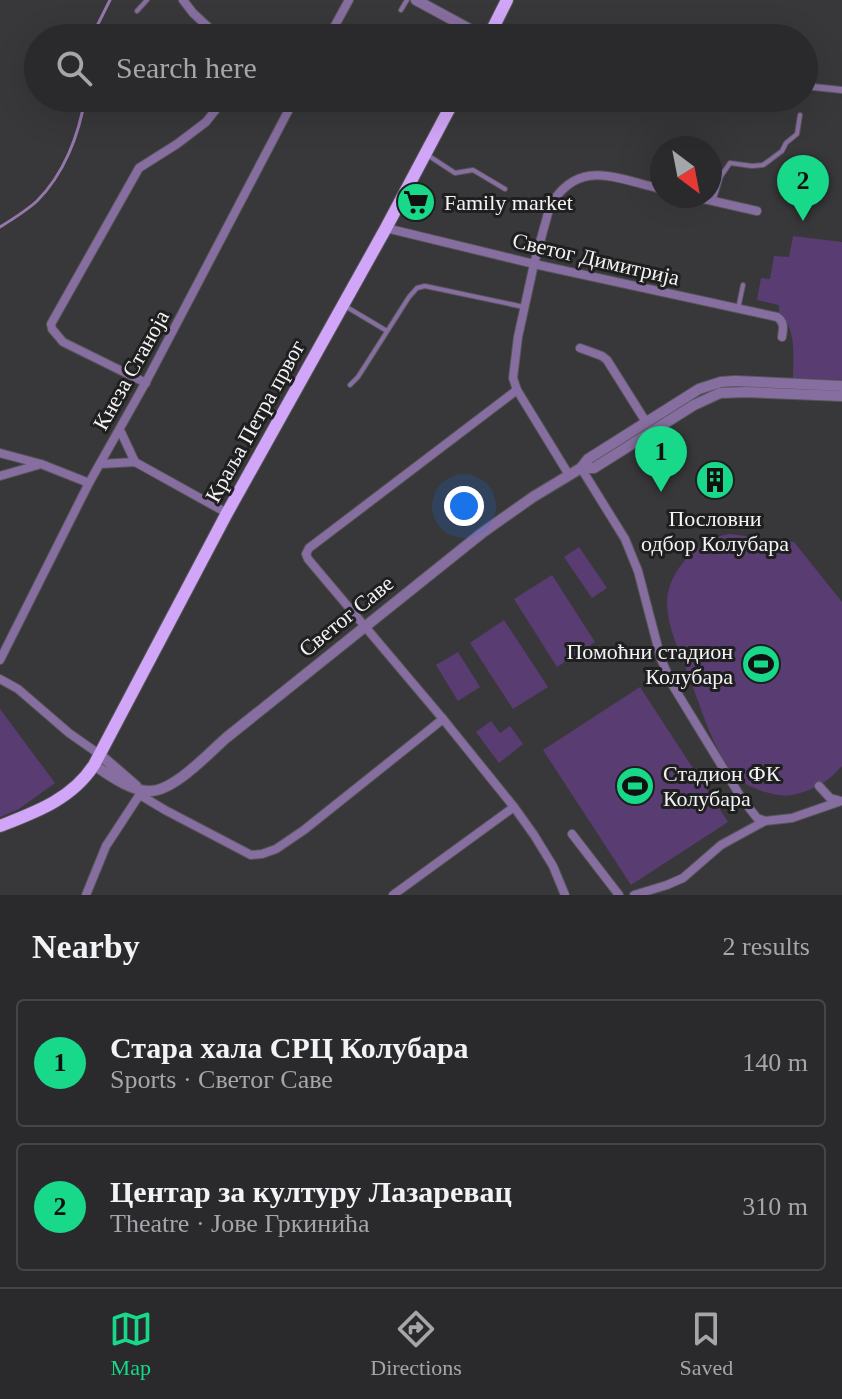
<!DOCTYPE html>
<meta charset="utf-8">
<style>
body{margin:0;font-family:Georgia,serif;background:#323134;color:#f1f3f6}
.compass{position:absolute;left:650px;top:136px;width:72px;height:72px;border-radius:50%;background:#2a292c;box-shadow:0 8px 32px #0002;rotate:148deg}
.you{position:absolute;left:464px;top:506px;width:28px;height:28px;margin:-20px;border:6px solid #fff;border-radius:50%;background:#1a73e8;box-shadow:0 0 0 12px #1a73e833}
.badge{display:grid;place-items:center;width:52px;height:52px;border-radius:50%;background:#17d989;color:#111;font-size:26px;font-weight:700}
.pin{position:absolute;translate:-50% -66px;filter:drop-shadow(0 2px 4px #0008)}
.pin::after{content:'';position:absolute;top:42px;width:28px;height:24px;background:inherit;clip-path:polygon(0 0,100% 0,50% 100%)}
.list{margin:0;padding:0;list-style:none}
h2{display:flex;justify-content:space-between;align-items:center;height:104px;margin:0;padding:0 32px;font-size:34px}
h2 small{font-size:26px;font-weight:400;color:#a5a6a9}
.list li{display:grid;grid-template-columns:52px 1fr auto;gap:24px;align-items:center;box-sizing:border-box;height:128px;margin:0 16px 16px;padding:0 16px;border:2px solid #464548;border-radius:8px}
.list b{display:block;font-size:30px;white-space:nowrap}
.list p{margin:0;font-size:26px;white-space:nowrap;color:#a5a6a9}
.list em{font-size:26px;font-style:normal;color:#a5a6a9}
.icon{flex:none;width:44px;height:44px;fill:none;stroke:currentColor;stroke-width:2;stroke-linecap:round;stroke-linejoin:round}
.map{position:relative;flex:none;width:842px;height:895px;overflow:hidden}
.search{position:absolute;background:#2a292c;box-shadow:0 8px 32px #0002;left:24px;right:24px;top:24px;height:88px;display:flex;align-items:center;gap:20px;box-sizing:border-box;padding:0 28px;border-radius:44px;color:#a5a6a9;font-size:30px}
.sheet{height:392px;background:#2a292c}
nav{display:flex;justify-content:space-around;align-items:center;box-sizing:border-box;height:112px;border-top:2px solid #464548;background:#2a292c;font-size:22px;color:#a5a6a9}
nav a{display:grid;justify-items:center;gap:4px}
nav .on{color:#17d989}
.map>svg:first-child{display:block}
</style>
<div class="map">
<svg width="842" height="895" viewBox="0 0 842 895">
<rect width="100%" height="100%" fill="#38373a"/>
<g fill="#593d72">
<path d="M793,236L842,242V380L793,378C793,355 797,329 779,312V305L757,300L761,278L770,279L774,256L789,257Z"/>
<path d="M729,534L794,542L842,602V766C829,781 814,790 796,794C785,797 776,795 765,792C756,789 745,785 738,778C715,756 701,708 690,679C681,655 667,628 667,602C668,570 699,539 729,534Z"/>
<polygon points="579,547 607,588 592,598 564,557"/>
<polygon points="552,575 595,642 557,667 514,599"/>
<polygon points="504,620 548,687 513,709 470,643"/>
<polygon points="458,652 480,687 458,701 436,665"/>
<polygon points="640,687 728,822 631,885 543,750"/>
<polygon points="0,709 55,783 19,809 0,817"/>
<polygon points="491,721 500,733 510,726 523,744 499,763 476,732"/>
</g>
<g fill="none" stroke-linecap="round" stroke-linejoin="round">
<g stroke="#9478ab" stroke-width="3">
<polyline points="91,38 110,0"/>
<path d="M0,227C13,219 26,211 37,201C64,174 79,135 85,98"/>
</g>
<defs>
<g id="service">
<polyline points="401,10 407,0"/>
<polyline points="137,11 147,0"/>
<polyline points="426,154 455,173 473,170 505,189"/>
<polyline points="714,199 721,176 730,163 752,166 763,165 770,160 782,151 786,143 797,134 800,115"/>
<polyline points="345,306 387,331"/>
<polyline points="738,309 743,285"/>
<polyline points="350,385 358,377 409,297 417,288 425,286 524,307"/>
</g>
<polyline id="pedestrian" points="804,86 842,90"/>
<g id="minor">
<polyline points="183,0 193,13 220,38"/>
<polyline points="328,38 349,0"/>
<polyline points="691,196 757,211"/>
<path d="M386,228L534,264L777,317C785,322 783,329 782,337"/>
<polyline points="580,348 602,356 607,360 646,422"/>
<polyline points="146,383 63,342 52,329 51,324 139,168 177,144 206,122 225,98"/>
<polyline points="517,390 317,542 309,548 306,554 308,559 443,719 514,807 534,835 553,866 565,895"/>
<polyline points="120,430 135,462"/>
<polyline points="0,453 41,464 89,483"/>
<polyline points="100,464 135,462 227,513"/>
<polyline points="581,468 625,539 638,571 661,659 673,686 742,799 757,818 765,821 792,818 841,801"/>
<path d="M569,475L517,390L513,378L518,337L534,264L550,206C579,157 616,179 662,189"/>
<polyline points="0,476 38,465"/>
<polyline points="0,660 89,483 147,380 295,98"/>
<polyline points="0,679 18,689 69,733 99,754"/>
<polyline points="819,786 830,798 841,801"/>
<polyline points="140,795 165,810 251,855 262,854 276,849 304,830 443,719"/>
<polyline points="572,834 619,895"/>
<polyline points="86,895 106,846 142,791"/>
<polyline points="393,895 514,807"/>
<polyline points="634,895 667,885 683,878 721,845 765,821"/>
</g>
<g id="tertiary">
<polyline points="416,0 486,38"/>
<polyline points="581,468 594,468 694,405 720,393 746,392 842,396"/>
<polyline points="99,754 136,786"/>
<path d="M94,765C109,775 132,792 150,791C174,791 209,753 226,738L482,533L533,497L581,468L588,459L699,389L721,382L735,381L842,386"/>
</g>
<g id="primary">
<polyline points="488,38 507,0"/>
<path d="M0,826C36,812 72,799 94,765L227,513L386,228L455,98"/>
</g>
</defs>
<use href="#service" stroke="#565558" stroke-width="6"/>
<use href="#pedestrian" stroke="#565558" stroke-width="8"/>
<use href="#minor" stroke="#565558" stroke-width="10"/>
<use href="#tertiary" stroke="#565558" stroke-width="12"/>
<use href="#primary" stroke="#565558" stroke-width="14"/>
<use href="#service" stroke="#876ea0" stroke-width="4"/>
<use href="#pedestrian" stroke="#876ea0" stroke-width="6"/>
<use href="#minor" stroke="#876ea0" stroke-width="8"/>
<use href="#tertiary" stroke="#876ea0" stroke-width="10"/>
<use href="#primary" stroke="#d1a6f8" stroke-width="12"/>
</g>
<defs>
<symbol id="supermarket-disc" viewBox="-11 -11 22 22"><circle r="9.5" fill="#17d989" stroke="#1f1f20"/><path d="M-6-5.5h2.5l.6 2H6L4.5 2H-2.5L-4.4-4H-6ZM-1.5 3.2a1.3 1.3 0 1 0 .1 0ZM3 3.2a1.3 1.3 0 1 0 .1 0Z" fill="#111"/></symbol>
<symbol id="building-disc" viewBox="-11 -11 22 22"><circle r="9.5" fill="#17d989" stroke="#1f1f20"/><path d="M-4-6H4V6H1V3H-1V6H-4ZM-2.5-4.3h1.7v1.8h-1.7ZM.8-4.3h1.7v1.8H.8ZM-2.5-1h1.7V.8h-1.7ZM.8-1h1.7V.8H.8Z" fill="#111"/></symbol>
<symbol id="stadium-disc" viewBox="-11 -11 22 22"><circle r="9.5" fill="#17d989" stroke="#1f1f20"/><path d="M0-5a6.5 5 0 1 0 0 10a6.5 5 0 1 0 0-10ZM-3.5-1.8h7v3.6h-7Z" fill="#111"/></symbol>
</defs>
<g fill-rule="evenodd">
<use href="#supermarket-disc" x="394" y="180" width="44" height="44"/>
<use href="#building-disc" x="693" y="458" width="44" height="44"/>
<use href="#stadium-disc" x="739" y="642" width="44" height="44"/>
<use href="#stadium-disc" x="613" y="764" width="44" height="44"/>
</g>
<g text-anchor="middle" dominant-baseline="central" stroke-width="6" stroke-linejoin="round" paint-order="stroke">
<g font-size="22" fill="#f3f2f4" stroke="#1f1f20" text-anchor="start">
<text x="444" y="202">Family market</text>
<text x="715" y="518" text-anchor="middle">Пословни<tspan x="715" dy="25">одбор Колубара</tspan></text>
<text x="733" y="651" text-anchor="end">Помоћни стадион<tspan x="733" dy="25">Колубара</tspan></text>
<text x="663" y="773">Стадион ФК<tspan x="663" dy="25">Колубара</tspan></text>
</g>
<g font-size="22" fill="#f3f2f4" stroke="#1f1f20">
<text transform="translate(596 259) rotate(13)">Светог Димитрија</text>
<text transform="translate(131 370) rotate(-61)">Кнеза Станоја</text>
<text transform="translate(255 421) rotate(-61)">Краља Петра првог</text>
<text transform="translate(346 616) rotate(-39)">Светог Саве</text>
</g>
</g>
</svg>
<svg class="compass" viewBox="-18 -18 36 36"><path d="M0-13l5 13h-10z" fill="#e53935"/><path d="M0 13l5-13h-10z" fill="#a5a6a9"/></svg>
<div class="you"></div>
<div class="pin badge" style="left:661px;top:492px">1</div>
<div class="pin badge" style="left:803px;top:221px">2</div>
<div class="search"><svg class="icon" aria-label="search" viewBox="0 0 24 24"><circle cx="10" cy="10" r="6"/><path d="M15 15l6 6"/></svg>Search here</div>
</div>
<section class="sheet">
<h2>Nearby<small>2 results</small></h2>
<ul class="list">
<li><span class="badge">1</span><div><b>Стара хала СРЦ Колубара</b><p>Sports · Светог Саве</p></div><em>140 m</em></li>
<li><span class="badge">2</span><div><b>Центар за културу Лазаревац</b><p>Theatre · Јове Гркинића</p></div><em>310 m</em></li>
</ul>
</section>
<nav>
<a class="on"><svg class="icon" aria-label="map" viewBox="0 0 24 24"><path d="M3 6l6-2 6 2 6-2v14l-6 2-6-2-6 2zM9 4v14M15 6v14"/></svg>Map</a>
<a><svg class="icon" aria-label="directions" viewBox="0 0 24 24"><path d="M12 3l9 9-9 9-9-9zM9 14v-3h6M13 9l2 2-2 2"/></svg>Directions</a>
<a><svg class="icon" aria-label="saved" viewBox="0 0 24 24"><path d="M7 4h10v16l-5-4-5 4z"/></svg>Saved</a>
</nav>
